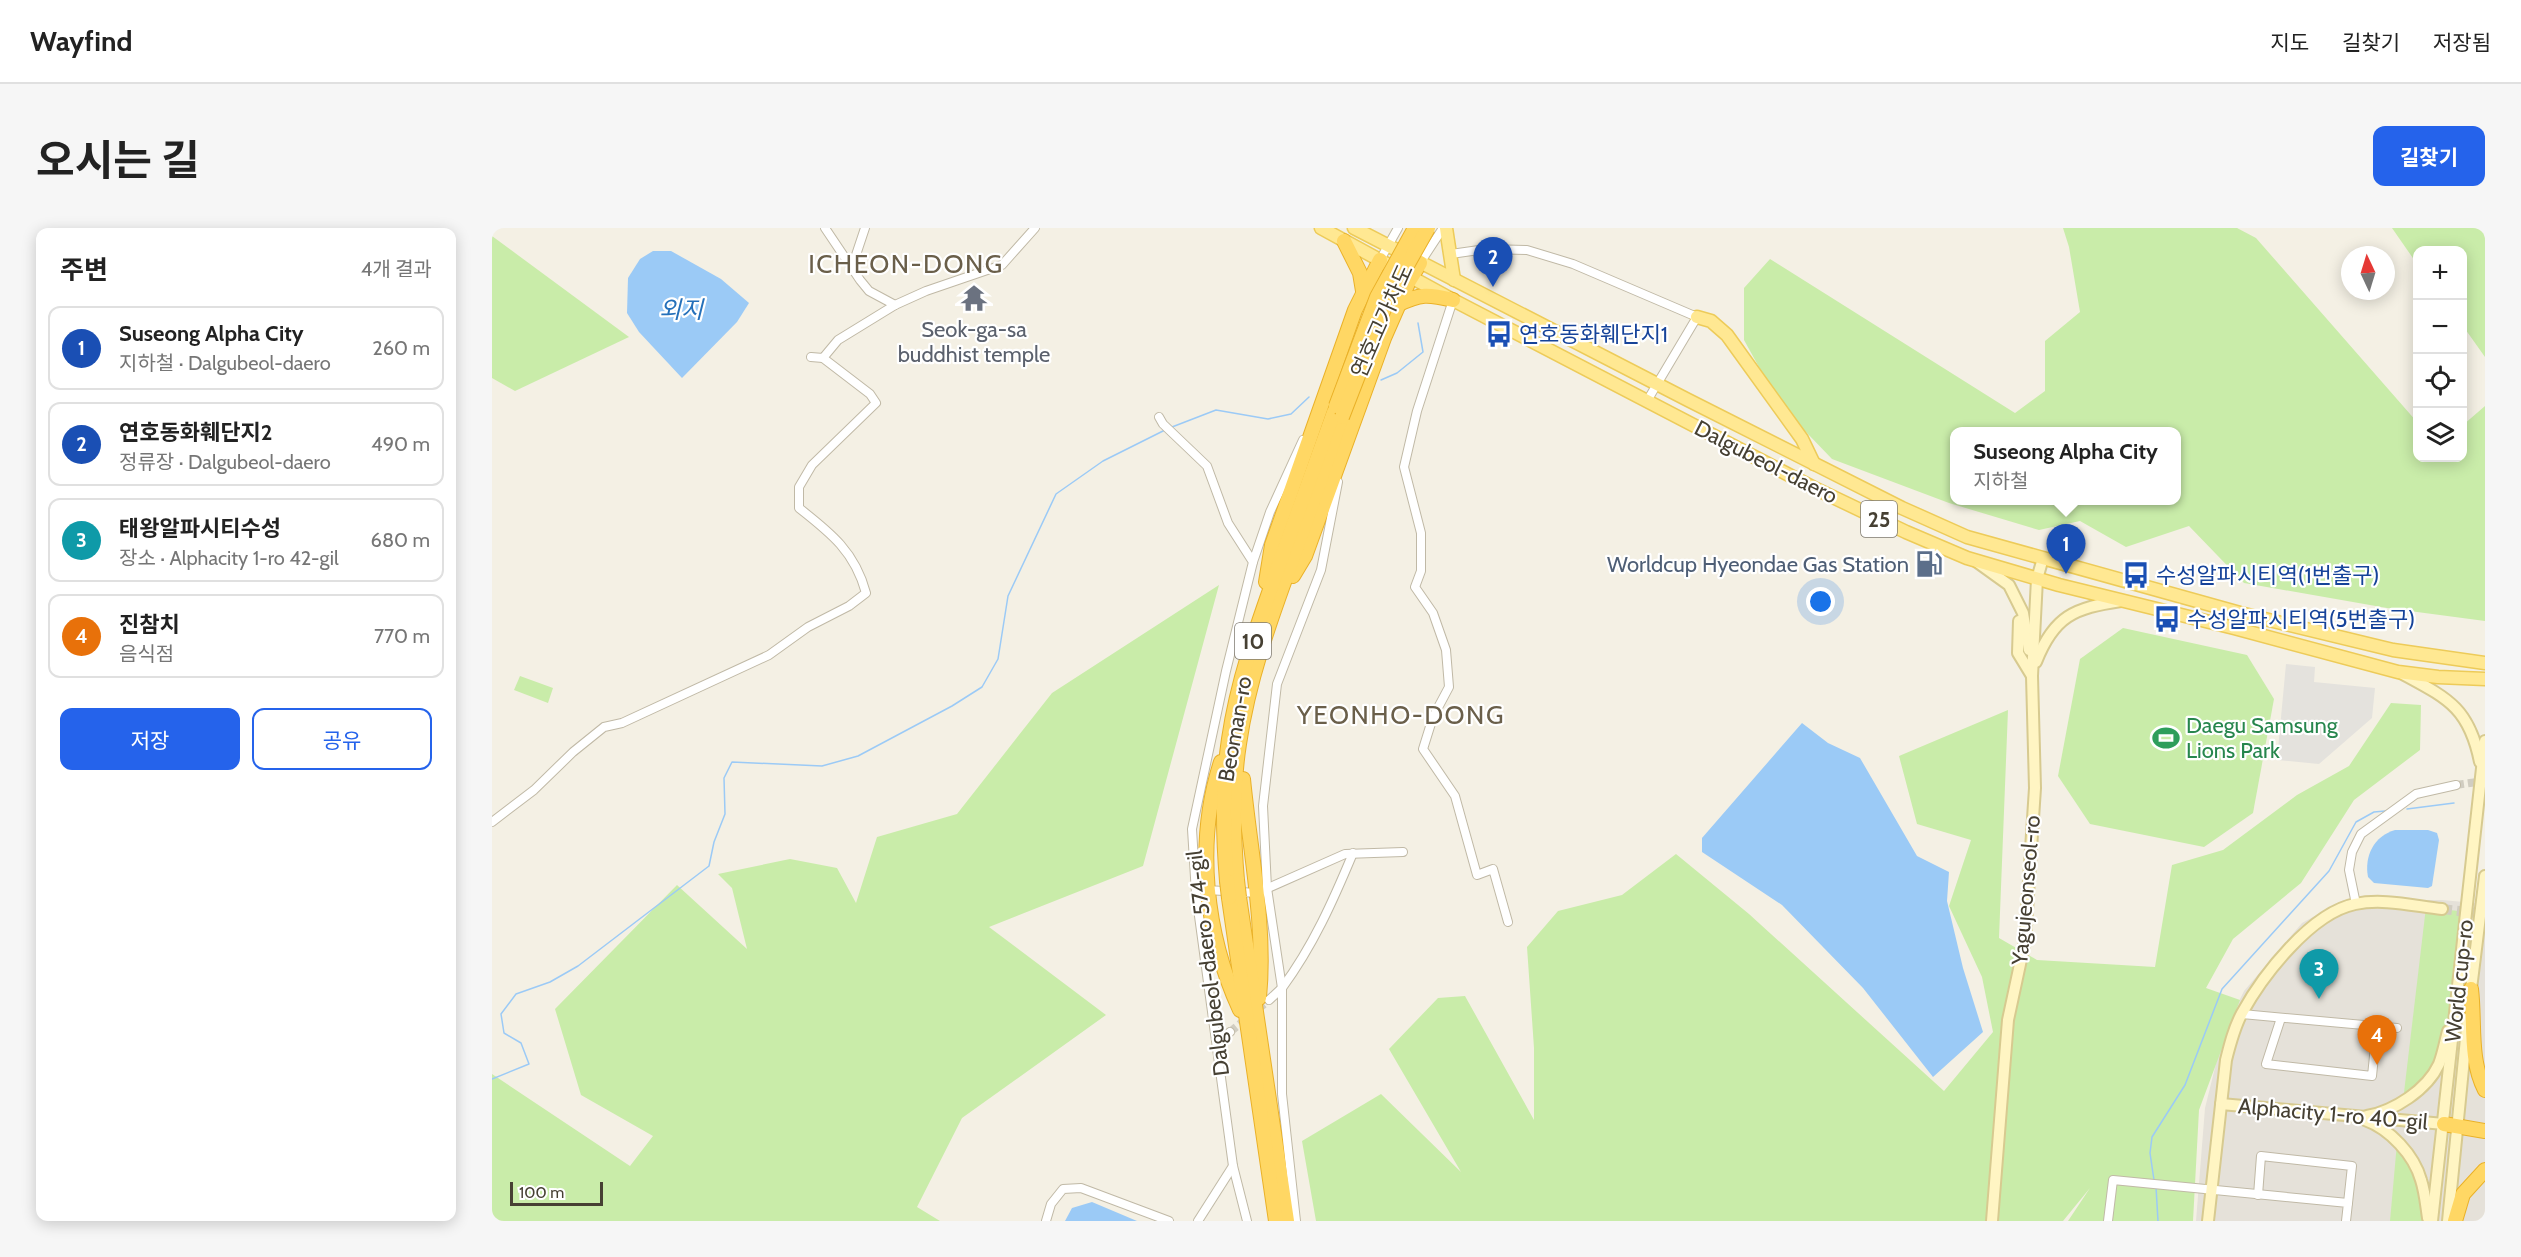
<!DOCTYPE html>
<html lang="ko">
<meta charset="utf-8">
<style>
body{margin:0;font-family:Cabin,"Noto Sans KR",sans-serif;background:#f6f6f6;color:#222}
.controls{position:absolute;right:18px;top:18px;display:grid;overflow:hidden;border-radius:12px;box-shadow:0 3px 15px #0003}
.controls button{width:54px;height:54px;display:grid;place-items:center;padding:0;border:0;border-bottom:2px solid #e0e0e0;background:#fff;color:#222;font:30px sans-serif}
.compass{position:absolute;left:1849px;top:18px;width:54px;height:54px;border-radius:50%;background:#fff;box-shadow:0 3px 15px #0003;rotate:356deg}
.scale{position:absolute;left:18px;bottom:15px;width:93px;box-sizing:border-box;padding-left:6px;border:3px solid #464033;border-top:0;font-size:16px;line-height:21px;white-space:nowrap;color:#464033;-webkit-text-stroke:4px #fff;paint-order:stroke}
.you{position:absolute;left:1329px;top:374px;width:21px;height:21px;margin:-15px;border:4px solid #fff;border-radius:50%;background:#1a73e8;box-shadow:0 0 0 9px #1a73e833}
.badge{display:grid;place-items:center;width:39px;height:39px;border-radius:50%;background:#2563eb;color:#fff;font-size:20px;font-weight:700}
.pin{position:absolute;translate:-50% -50px;filter:drop-shadow(0 2px 3px #0008)}
.pin::after{content:'';position:absolute;top:32px;width:21px;height:18px;background:inherit;clip-path:polygon(0 0,100% 0,50% 100%)}
.popup{position:absolute;left:1458px;top:199px;width:231px;height:78px;box-sizing:border-box;display:grid;place-content:center;border-radius:12px;background:#fff;filter:drop-shadow(0 2px 4px #0005);font-size:20px;white-space:nowrap;color:#767676}
.popup b{font-size:22px;color:#222}
.popup::after{content:'';position:absolute;left:50%;top:100%;margin-left:-12px;border:12px solid transparent;border-top-color:#fff}
.list{margin:0;padding:0;list-style:none}
h2{display:flex;justify-content:space-between;align-items:center;height:78px;margin:0;padding:0 24px;font-size:26px}
h2 small{font-size:20px;font-weight:400;color:#767676}
.list li{display:grid;grid-template-columns:39px 1fr auto;gap:18px;align-items:center;box-sizing:border-box;height:84px;margin:0 12px 12px;padding:0 12px;border:2px solid #e0e0e0;border-radius:12px}
.list b{display:block;font-size:22px;white-space:nowrap}
.list p{margin:0;font-size:20px;white-space:nowrap;color:#767676}
.list em{font-size:20px;font-style:normal;color:#767676}
.actions{display:flex;gap:12px;padding:18px 24px}
.actions a{flex:1;padding:14px 0;border:2px solid #2563eb;border-radius:12px;text-align:center;font-size:21px;color:#2563eb}
.actions .main{background:#2563eb;color:#fff}
.icon{flex:none;width:33px;height:33px;fill:none;stroke:currentColor;stroke-width:2;stroke-linecap:round;stroke-linejoin:round}
.map{position:relative;flex:none;width:1993px;height:993px;overflow:hidden;border-radius:12px}
header{display:flex;align-items:center;gap:36px;box-sizing:border-box;height:84px;padding:0 30px;background:#fff;border-bottom:2px solid #e0e0e0}
header strong{font-size:28px}
nav{display:flex;gap:33px;margin-inline-start:auto;font-size:21px}
.intro{display:flex;align-items:center;justify-content:space-between;box-sizing:border-box;height:144px;padding:0 36px}
h1{margin:0;font-size:42px}
.button{padding:15px 27px;border-radius:12px;background:#2563eb;color:#fff;font-size:21px;font-weight:700}
main{display:flex;gap:36px;padding:0 36px}
aside{flex:1;background:#fff;border-radius:12px;box-shadow:0 3px 15px #0003}
.map>svg:first-child{display:block}
</style>
<header>
<strong>Wayfind</strong>
<nav><a>지도</a><a>길찾기</a><a>저장됨</a></nav>
</header>
<div class="intro"><h1>오시는 길</h1><a class="button">길찾기</a></div>
<main>
<aside>
<h2>주변<small>4개 결과</small></h2>
<ul class="list">
<li><span class="badge" style="background:#1a4fb4">1</span><div><b>Suseong Alpha City</b><p>지하철 · Dalgubeol-daero</p></div><em>260 m</em></li>
<li><span class="badge" style="background:#1a4fb4">2</span><div><b>연호동화훼단지2</b><p>정류장 · Dalgubeol-daero</p></div><em>490 m</em></li>
<li><span class="badge" style="background:#0f9aa8">3</span><div><b>태왕알파시티수성</b><p>장소 · Alphacity 1-ro 42-gil</p></div><em>680 m</em></li>
<li><span class="badge" style="background:#e8710a">4</span><div><b>진참치</b><p>음식점</p></div><em>770 m</em></li>
</ul>
<div class="actions"><a class="main">저장</a><a>공유</a></div>
</aside>
<div class="map">
<svg width="1993" height="993" viewBox="0 0 1993 993">
<rect width="100%" height="100%" fill="#f4f0e4"/>
<polygon fill="#e5e1d9" points="1852,672 1950,672 1993,676 1993,993 1704,993 1713,880 1732,803 1752,763 1810,695"/>
<g fill="#c9eca9" fill-rule="evenodd">
<path d="M1571,0H1745L1764,10L1925,194L1926,230H1970L1971,197L1993,178V393L1895,380L1752,355L1697,298L1634,319L1588,293L1547,302L1457,275L1340,231L1288,177L1252,112V60L1278,31L1523,185L1553,163V113L1588,84L1577,19ZM1463,204H1685V272H1463Z"/>
<polygon points="1900,0 1993,0 1993,129 1971,98 1970,22 1926,22 1925,36"/>
<polygon points="0,8 137,109 23,163 0,150"/>
<polygon points="727,357 651,638 497,699 614,787 470,890 425,979 448,993 0,993 0,846 138,938 161,908 89,867 63,781 185,657 255,721 240,660 226,646 298,631 345,640 364,675 385,609 465,586 560,465"/>
<polygon points="1631,400 1755,427 1782,471 1761,585 1712,619 1598,596 1566,548 1588,431"/>
<polygon points="28,448 61,460 56,475 22,462"/>
<polygon points="1899,475 1929,477 1928,522 1862,572 1809,655 1741,711 1714,760 1748,772 1707,882 1701,993 1576,993 1598,960 1571,993 824,993 810,913 889,866 969,944 897,821 946,770 973,768 1042,892 1042,820 1035,719 1066,683 1130,667 1184,626 1257,686 1452,863 1501,804 1490,749 1457,678 1479,612 1425,596 1407,528 1516,482 1507,710 1545,732 1663,739 1680,637 1731,622 1805,567 1857,538"/>
<polygon points="1934,679 1974,684 1964,771 1947,836 1911,873"/>
<polygon points="1905,915 1921,934 1937,993 1898,993"/>
</g>
<polygon fill="#e4e2dd" points="1794,436 1823,439 1822,454 1883,460 1880,490 1827,536 1785,532"/>
<g fill="#9bcaf6">
<polygon points="161,23 179,23 229,51 257,75 245,94 190,150 147,104 135,85 136,50 148,31"/>
<polygon points="1310,495 1336,515 1368,530 1425,628 1457,644 1455,673 1471,740 1491,804 1441,849 1371,760 1290,677 1210,624 1210,610"/>
<path d="M1903,602H1936L1945,605L1947,612L1940,658L1936,660L1882,655L1876,649C1872,628 1882,608 1903,602Z"/>
<polygon points="600,974 645,993 573,993 580,980"/>
</g>
<g fill="none" stroke-linecap="round" stroke-linejoin="round">
<g stroke="#9bcaf6" stroke-width="1.5">
<polyline points="889,152 905,145 931,124 926,95"/>
<polyline points="680,199 724,182 776,191 799,186 817,169"/>
<polyline points="1915,581 1962,575"/>
<polyline points="0,851 37,836 29,815 12,805 9,786 24,766 58,754 86,738 217,638 222,614 233,586 232,550 240,534 330,538 366,528 460,478 490,459 506,431 516,368 564,266 611,233 673,202"/>
<polyline points="1662,952 1658,925 1660,909 1693,857 1730,761 1837,643 1864,594 1882,584 1893,583"/>
<polyline points="1664,959 1666,993"/>
</g>
<g stroke="#d1cdc1" stroke-width="8" stroke-dasharray="8 4" stroke-linecap="butt">
<polyline points="1964,557 1992,553"/>
<polyline points="738,804 777,772"/>
</g>
<polyline stroke="#d1cdc1" stroke-width="10" stroke-dasharray="10 5" stroke-linecap="butt" points="1950,681 1993,686"/>
<defs>
<g id="street">
<polyline points="333,0 368,52 377,63 403,77"/>
<polyline points="959,26 994,21 1035,22 1081,36 1205,89 1155,173"/>
<polyline points="888,32 906,0"/>
<polyline points="928,35 951,0"/>
<polyline points="360,39 373,0"/>
<polyline points="961,72 925,183 912,239 929,305 929,343 923,359 941,385 954,422 957,459 941,489 931,521 963,568 985,647 1001,641 1016,694"/>
<polyline points="319,129 331,130 346,112 403,77 434,63 510,37 543,0"/>
<polyline points="667,189 671,196 715,238 736,295 761,334 734,443 700,601 704,666 741,938 755,993"/>
<polyline points="761,334 778,284 811,212"/>
<path d="M0,594L42,562L81,524L112,499L130,495L277,427L316,399L357,378L374,365C363,324 339,305 307,280V259L320,237L384,175L378,166L331,130"/>
<polyline points="715,662 765,665 853,626 911,624"/>
<polyline points="1864,676 1857,642 1860,624 1869,606 1924,566 1964,557"/>
<polyline points="790,760 775,660 771,578 785,456 829,342 846,254"/>
<path d="M790,760C821,718 841,673 861,625"/>
<polyline points="777,772 790,760 790,866 804,993"/>
<polyline points="1750,786 1905,800"/>
<polyline points="1789,790 1774,836 1880,848 1885,798"/>
<polyline points="725,815 738,804"/>
<polyline points="1766,967 1769,928 1860,938 1856,975"/>
<polyline points="554,993 559,976 571,961 589,960 677,993"/>
<polyline points="706,993 741,938"/>
<polyline points="1616,993 1621,952 1856,975 1854,993"/>
</g>
<g id="secondary">
<polyline points="1485,334 1517,357 1531,385 1537,422"/>
<polyline points="1527,393 1526,425 1540,448"/>
<path d="M1544,434C1562,388 1582,380 1629,373"/>
<path d="M1909,445C1955,470 1977,479 1988,534"/>
<polyline points="1978,769 1993,648"/>
<polyline points="1729,876 1952,896"/>
<path d="M1875,888C1902,883 1935,862 1947,836C1951,826 1953,814 1956,803"/>
<path d="M1873,892C1898,901 1922,927 1929,952C1933,964 1934,977 1936,990"/>
<polyline points="1500,993 1516,792 1533,713 1543,560 1540,448 1545,351 1551,330"/>
<path d="M1716,993L1734,832C1738,816 1742,800 1750,785C1771,747 1819,685 1863,676C1891,670 1922,678 1950,681"/>
<polyline points="1940,993 1993,513"/>
<polyline points="1956,993 1976,790"/>
</g>
<g id="primary">
<polyline points="829,0 961,72 1322,260 1414,304 1475,330 1567,357 1742,400 1906,444 1946,449 1993,451"/>
<polyline points="862,0 1196,172 1410,280 1475,309 1748,385 1901,422 1993,435"/>
<polyline points="954,0 962,52"/>
<polyline points="1205,89 1219,93 1235,107 1310,211 1322,236"/>
</g>
<g id="highway">
<polyline points="852,13 868,45 871,63"/>
<path d="M905,77C929,65 936,66 961,72"/>
<polyline points="801,348 813,328 892,110 917,53 928,35"/>
<polyline points="774,354 780,317 863,82 888,32"/>
<path d="M729,534C703,614 713,706 748,782"/>
<path d="M751,551C758,623 774,697 767,770"/>
<path d="M745,652C741,607 740,561 747,516C756,453 778,392 800,332C817,285 833,238 849,191"/>
<path d="M735,653C731,606 730,558 737,511C746,449 768,390 789,331C807,282 824,233 842,184"/>
<polyline points="747,669 795,993"/>
<polyline points="737,670 784,993"/>
<path d="M1979,761C1983,794 1977,831 1993,862"/>
<polyline points="1952,896 1993,903"/>
<polyline points="1963,993 1971,966 1993,942"/>
</g>
</defs>
<use href="#street" stroke="#c0b9a6" stroke-width="10"/>
<use href="#secondary" stroke="#d7ca90" stroke-width="14"/>
<use href="#primary" stroke="#edcb59" stroke-width="15"/>
<use href="#highway" stroke="#eab128" stroke-width="16"/>
<use href="#street" stroke="#fff" stroke-width="8"/>
<use href="#secondary" stroke="#fff5c3" stroke-width="10"/>
<use href="#primary" stroke="#ffe892" stroke-width="12"/>
<use href="#highway" stroke="#ffd764" stroke-width="14"/>
<defs>
<g id="highway-bridge">
<polyline points="844,178 885,69 923,0"/>
<polyline points="850,189 895,73 936,0"/>
<polyline points="745,652 747,669"/>
<polyline points="735,653 737,670"/>
</g>
</defs>
<use href="#highway-bridge" stroke="#eab128" stroke-width="16" stroke-linecap="butt"/>
<use href="#highway-bridge" stroke="#ffd764" stroke-width="14"/>
</g>
<defs>
<symbol id="temple-bare" viewBox="-9 -9 18 18"><path d="M0-6L5-2H3V0L6.5 2.5H4V6H1.5V3h-3V6H-4V2.5H-6.5L-3 0V-2H-5Z" fill="#6b7280" stroke="#fff" stroke-width="2.5" paint-order="stroke"/></symbol>
<symbol id="bus-bare" viewBox="-9 -9 18 18"><path d="M-5-6H5V4H4V6H2V4H-2V6H-4V4H-5ZM-3.5-4V0h7V-4ZM-3.5 1.2v1.5H-2V1.2ZM2 1.2v1.5H3.5V1.2Z" fill="#1a4fb4" stroke="#fff" stroke-width="2.5" paint-order="stroke"/></symbol>
<symbol id="fuel-bare" viewBox="-9 -9 18 18"><path d="M-5.5-6h7V0h2V4h1.3V-2.5L3-4.5l.8-.8L6-3V5H2.5V1h-1V6h-7ZM-4.2-4.7v3.2H.2V-4.7Z" fill="#5c6f8a" stroke="#fff" stroke-width="2.5" paint-order="stroke"/></symbol>
<symbol id="stadium-bare" viewBox="-9 -9 18 18"><path d="M0-5a6.5 5 0 1 0 0 10a6.5 5 0 1 0 0-10ZM-3.5-1.8h7v3.6h-7Z" fill="#2e9e5b" stroke="#fff" stroke-width="2.5" paint-order="stroke"/></symbol>
</defs>
<g fill-rule="evenodd">
<use href="#temple-bare" x="463" y="51" width="38" height="38"/>
<use href="#bus-bare" x="988" y="87" width="38" height="38"/>
<use href="#fuel-bare" x="1418" y="317" width="38" height="38"/>
<use href="#bus-bare" x="1625" y="328" width="38" height="38"/>
<use href="#bus-bare" x="1656" y="372" width="38" height="38"/>
<use href="#stadium-bare" x="1655" y="491" width="38" height="38"/>
</g>
<g text-anchor="middle" dominant-baseline="central" stroke-width="4.5" stroke-linejoin="round" paint-order="stroke">
<g fill="#fff" stroke="#7e7970" stroke-width="1.5">
<rect x="1369" y="273" width="36" height="36" rx="4.5"/>
<rect x="743" y="395" width="36" height="36" rx="4.5"/>
</g>
<g font-size="21" font-weight="bold" fill="#464033">
<text x="1387" y="291">25</text>
<text x="761" y="413">10</text>
</g>
<g font-size="22" fill="#464033" stroke="#fff">
<text transform="translate(890 93) rotate(-66)">연호고가차도</text>
<text transform="translate(1274 234) rotate(27)">Dalgubeol-daero</text>
<text transform="translate(743 501) rotate(-80)">Beoman-ro</text>
<text transform="translate(1534 662) rotate(-85)">Yagujeonseol-ro</text>
<text transform="translate(716 735) rotate(-97)">Dalgubeol-daero 574-gil</text>
<text transform="translate(1967 753) rotate(-84)">World cup-ro</text>
<text transform="translate(1841 886) rotate(5)">Alphacity 1-ro 40-gil</text>
</g>
<g font-size="22" fill="#5b616d" stroke="#fff">
<text x="482" y="101">Seok-ga-sa<tspan x="482" dy="25">buddhist temple</tspan></text>
</g>
<g font-size="22" fill="#164399" stroke="#fff" text-anchor="start">
<text x="1027" y="106">연호동화훼단지1</text>
<text x="1664" y="347">수성알파시티역(1번출구)</text>
<text x="1695" y="391">수성알파시티역(5번출구)</text>
</g>
<g font-size="22" fill="#4e5e75" stroke="#fff" text-anchor="end">
<text x="1417" y="336">Worldcup Hyeondae Gas Station</text>
</g>
<g font-size="22" fill="#27864d" stroke="#fff" text-anchor="start">
<text x="1694" y="497">Daegu Samsung<tspan x="1694" dy="25">Lions Park</tspan></text>
</g>
<g font-size="24" font-style="italic" fill="#2470ba" stroke="#fff">
<text x="189" y="81">외지</text>
</g>
<g font-size="26" letter-spacing="1.5" fill="#6a5f4a" stroke="#fff">
<text x="414" y="36">ICHEON-DONG</text>
<text x="909" y="487">YEONHO-DONG</text>
</g>
</g>
</svg>
<div class="controls">
<button>+</button>
<button>−</button>
<button><svg class="icon" aria-label="locate" viewBox="0 0 24 24"><circle cx="12" cy="12" r="6"/><path d="M12 2v4M12 18v4M2 12h4M18 12h4"/></svg></button>
<button><svg class="icon" aria-label="layers" viewBox="0 0 24 24"><path d="M12 4l9 5-9 5-9-5zM3 14l9 5 9-5"/></svg></button>
</div>
<svg class="compass" viewBox="-18 -18 36 36"><path d="M0-13l5 13h-10z" fill="#e53935"/><path d="M0 13l5-13h-10z" fill="#767676"/></svg>
<div class="scale">100 m</div>
<div class="you"></div>
<div class="pin badge" style="left:1574px;top:346px;background:#1a4fb4">1</div>
<div class="popup"><b>Suseong Alpha City</b>지하철</div>
<div class="pin badge" style="left:1001px;top:59px;background:#1a4fb4">2</div>
<div class="pin badge" style="left:1827px;top:771px;background:#0f9aa8">3</div>
<div class="pin badge" style="left:1885px;top:837px;background:#e8710a">4</div>
</div>
</main>
